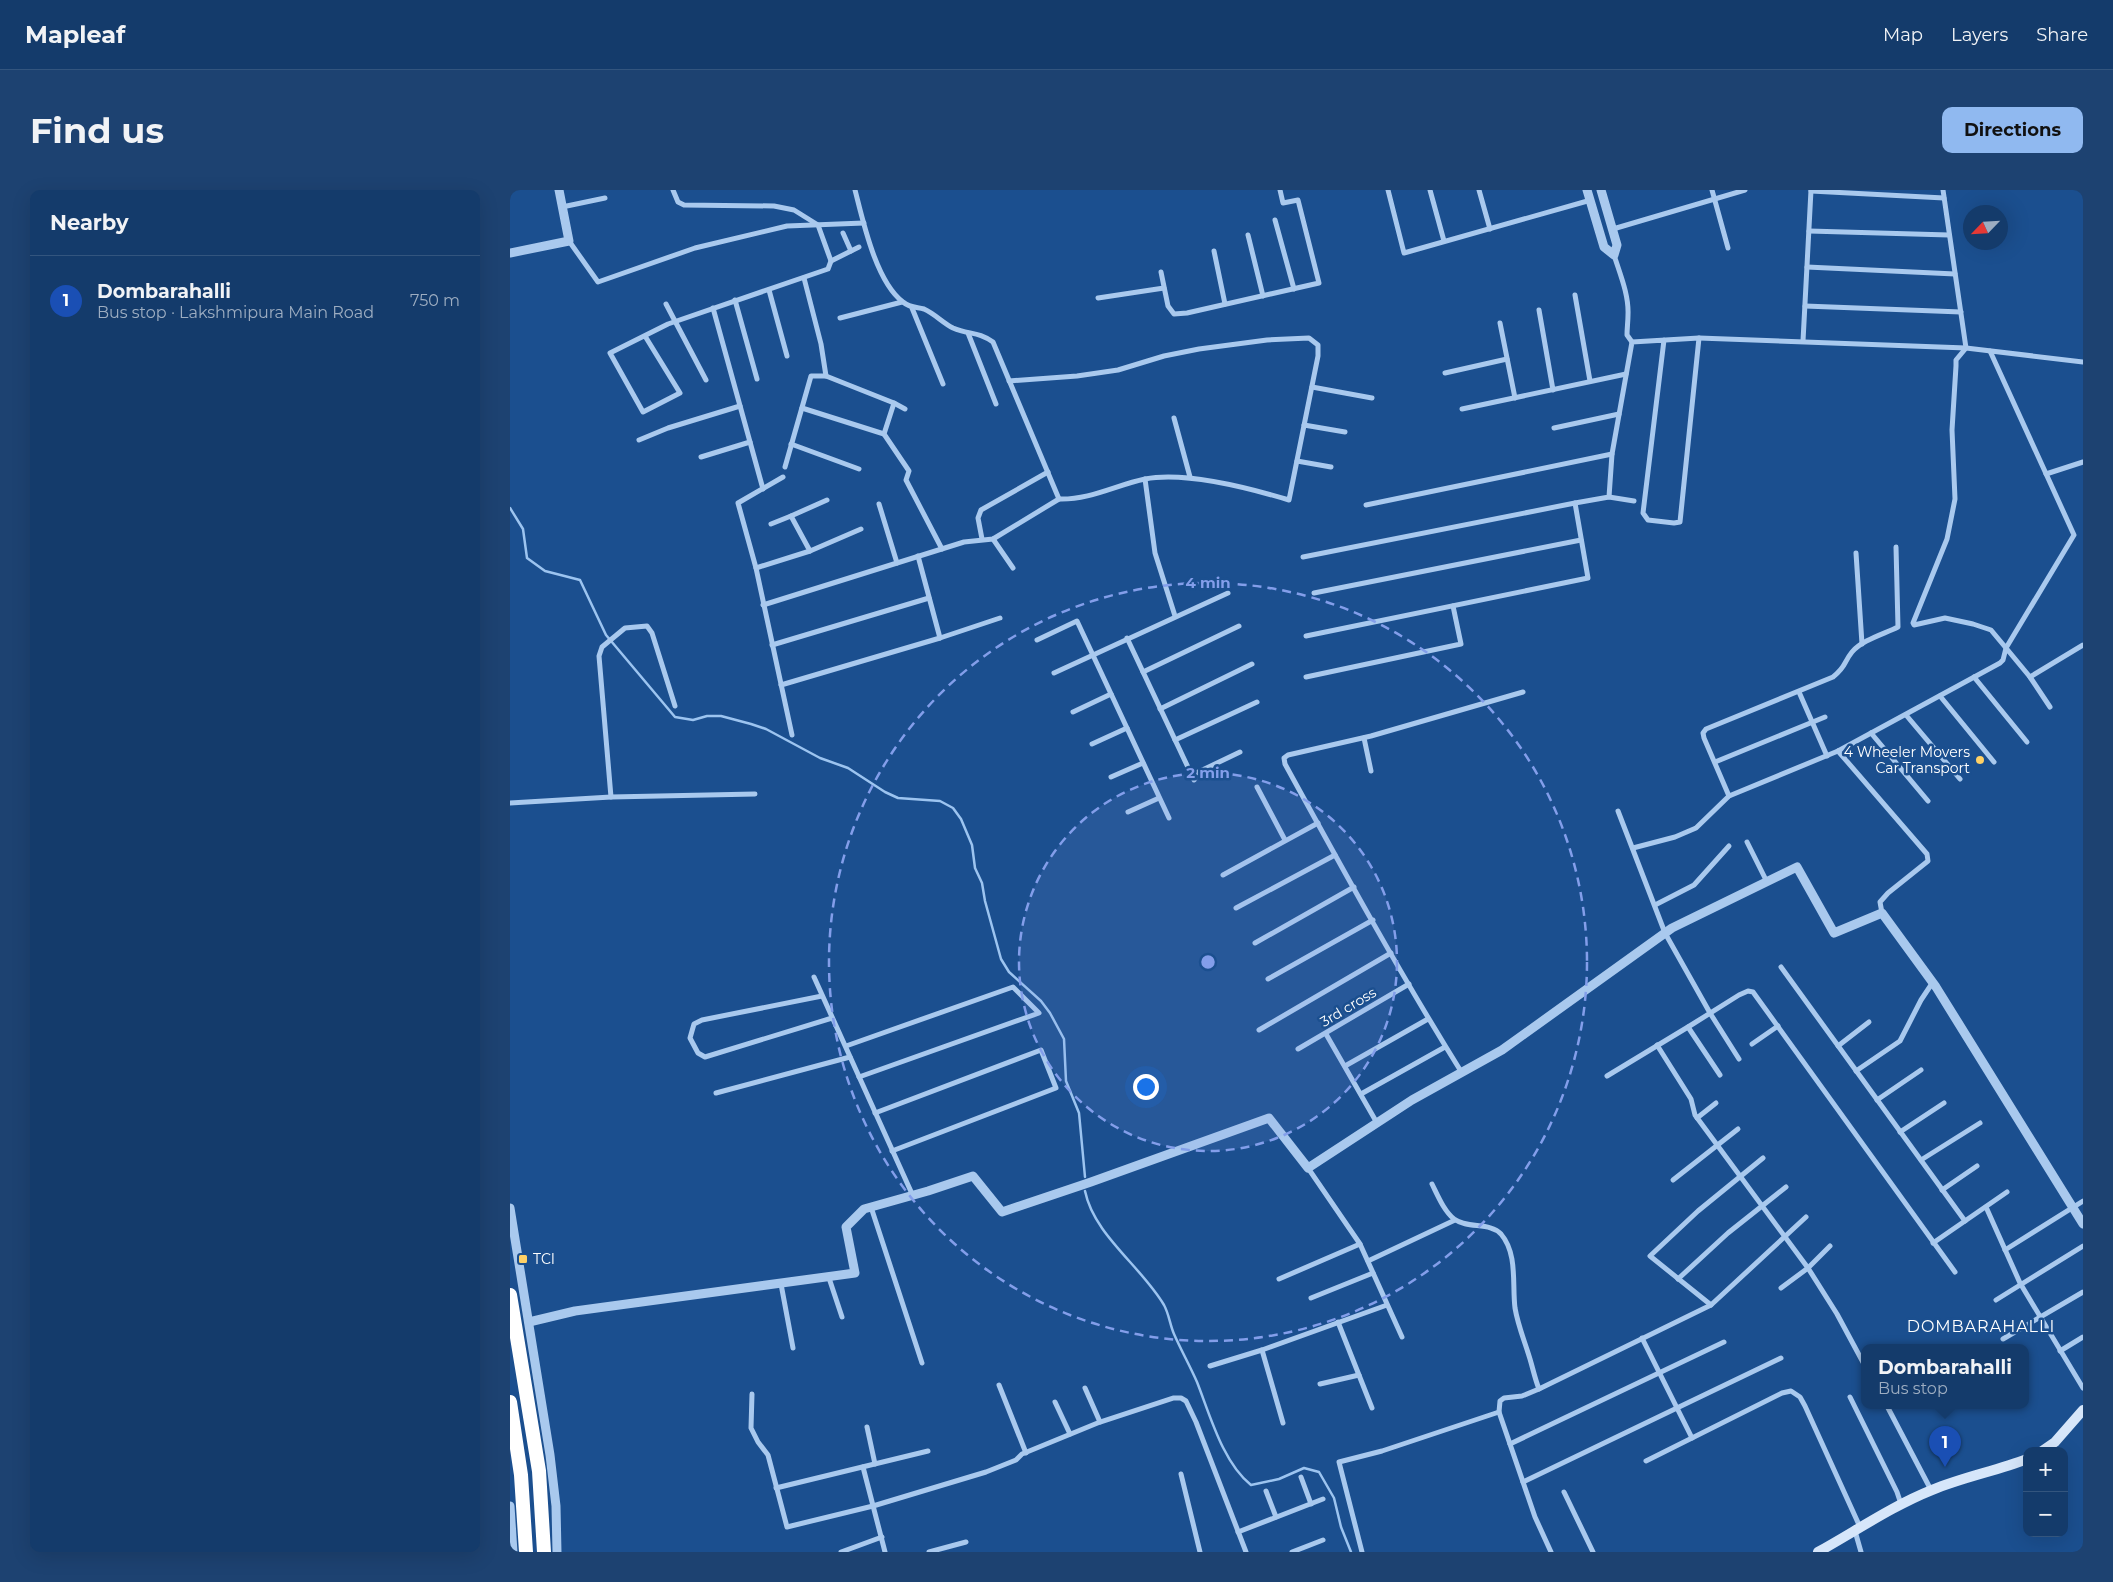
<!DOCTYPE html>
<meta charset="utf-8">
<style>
body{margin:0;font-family:Montserrat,sans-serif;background:#1d4271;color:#f1f3f6}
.controls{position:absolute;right:15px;bottom:15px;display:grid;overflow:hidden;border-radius:10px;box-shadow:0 5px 20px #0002}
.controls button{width:45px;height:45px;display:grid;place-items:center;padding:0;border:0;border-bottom:1px solid #33557e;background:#143b6b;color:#f1f3f6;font:25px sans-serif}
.compass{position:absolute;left:1453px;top:15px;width:45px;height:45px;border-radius:50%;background:#143b6b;box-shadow:0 5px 20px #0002;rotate:245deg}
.you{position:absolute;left:635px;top:896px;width:18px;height:18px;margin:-12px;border:4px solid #fff;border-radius:50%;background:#1a73e8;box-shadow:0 0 0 8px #1a73e833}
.badge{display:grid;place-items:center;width:32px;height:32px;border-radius:50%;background:#90b9f0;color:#fff;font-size:16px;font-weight:700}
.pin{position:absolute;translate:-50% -41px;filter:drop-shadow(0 1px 2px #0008)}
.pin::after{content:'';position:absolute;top:26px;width:18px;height:15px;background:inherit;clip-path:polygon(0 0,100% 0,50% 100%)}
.popup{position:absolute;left:1351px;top:1154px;width:168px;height:65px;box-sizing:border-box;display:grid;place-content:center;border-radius:10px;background:#143b6b;filter:drop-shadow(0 1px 4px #0005);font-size:16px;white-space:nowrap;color:#9dadc1}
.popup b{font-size:19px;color:#f1f3f6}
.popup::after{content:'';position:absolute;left:50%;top:100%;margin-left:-10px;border:10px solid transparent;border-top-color:#143b6b}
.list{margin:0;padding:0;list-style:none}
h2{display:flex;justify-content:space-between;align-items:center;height:65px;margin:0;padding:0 20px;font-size:21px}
h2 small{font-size:16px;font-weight:400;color:#9dadc1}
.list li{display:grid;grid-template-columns:32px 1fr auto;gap:15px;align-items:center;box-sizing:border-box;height:90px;padding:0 20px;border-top:1px solid #33557e}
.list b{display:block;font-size:19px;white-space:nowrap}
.list p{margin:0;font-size:16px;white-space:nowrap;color:#9dadc1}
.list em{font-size:16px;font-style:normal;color:#9dadc1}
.map{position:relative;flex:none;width:1573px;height:1362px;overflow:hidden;border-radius:10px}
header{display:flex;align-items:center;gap:30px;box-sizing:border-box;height:70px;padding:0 25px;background:#143b6b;border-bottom:1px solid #33557e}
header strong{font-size:24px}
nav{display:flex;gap:28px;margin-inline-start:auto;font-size:18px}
.intro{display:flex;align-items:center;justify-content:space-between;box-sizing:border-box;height:120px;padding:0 30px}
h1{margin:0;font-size:35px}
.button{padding:12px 22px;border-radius:10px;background:#90b9f0;color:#111;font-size:18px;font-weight:700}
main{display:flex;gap:30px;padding:0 30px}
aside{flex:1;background:#143b6b;border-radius:10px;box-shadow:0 5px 20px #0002}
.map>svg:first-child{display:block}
</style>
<header>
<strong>Mapleaf</strong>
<nav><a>Map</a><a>Layers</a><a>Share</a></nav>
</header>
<div class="intro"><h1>Find us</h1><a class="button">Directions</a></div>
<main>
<aside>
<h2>Nearby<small></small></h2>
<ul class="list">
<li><span class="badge" style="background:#1a4fb4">1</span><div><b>Dombarahalli</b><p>Bus stop · Lakshmipura Main Road</p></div><em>750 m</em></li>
</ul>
</aside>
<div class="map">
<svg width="1573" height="1362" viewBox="0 0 1573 1362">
<rect width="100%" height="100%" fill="#1b4f8f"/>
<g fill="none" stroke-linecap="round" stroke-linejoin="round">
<g stroke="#9cc4f0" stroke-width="2.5">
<polyline points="0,318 13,339 17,368 35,381 70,390 96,445 165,527 183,530 197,526 211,526 241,534 256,539 310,568 338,578 375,602 388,608 430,611 443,618 451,629 462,655 465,678 472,693 475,711 491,769 499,782 531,811 540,823 554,849 556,891 569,923 575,987"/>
<path d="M575,1001C584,1045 631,1076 654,1115C659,1124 660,1135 664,1144C671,1160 680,1176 687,1192C700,1225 713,1273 741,1295L769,1289L794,1278L809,1282L824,1308L831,1337L841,1362"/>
</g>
<g stroke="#a9c9ee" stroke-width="5">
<polyline points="878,0 894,63 1081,10"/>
<polyline points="920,0 934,51"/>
<polyline points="969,0 980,39"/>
<polyline points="1202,0 1218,58"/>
<polyline points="1433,0 1456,158 1446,170 1446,176 1442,240 1445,309 1437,349 1403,433 1404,435 1435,428 1463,434 1481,440 1496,458 1564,345 1480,161"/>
<polyline points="1301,1 1434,8"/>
<polyline points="52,17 95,8"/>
<polyline points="765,30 784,99"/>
<polyline points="1103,39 1235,0"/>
<polyline points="1299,41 1439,45"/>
<polyline points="333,43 341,61"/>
<polyline points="738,45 753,106"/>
<polyline points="59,51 88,92 185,58 277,36 354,33"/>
<polyline points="704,61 715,114"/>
<path d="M1104,65C1110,84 1119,105 1118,125C1118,132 1117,138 1117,145L1122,152"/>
<polyline points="321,71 349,57"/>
<polyline points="1297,77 1445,84"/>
<polyline points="651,82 658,116 664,124 677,123 809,93 788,10 773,13 770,0"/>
<polyline points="294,88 311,154 316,186"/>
<polyline points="259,100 277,166"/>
<polyline points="1065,105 1080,191"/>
<polyline points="588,108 654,98"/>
<polyline points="225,110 247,189"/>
<polyline points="156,114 196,190"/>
<polyline points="1295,116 1451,122"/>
<polyline points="203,118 253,299"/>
<polyline points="402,118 433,194"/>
<polyline points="1029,120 1043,200"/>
<polyline points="330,128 392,112"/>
<polyline points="990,133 1005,208"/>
<polyline points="458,143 486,214"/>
<polyline points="135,146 170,203 133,222 100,163 158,134 318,79 321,71 308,35 284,20 264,16 174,15 168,12 163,0"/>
<polyline points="1189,148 1456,158 1573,172"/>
<polyline points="1293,151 1301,0"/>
<polyline points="935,183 997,169"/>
<path d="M499,191L567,186L608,180L654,166L689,159L757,150L799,148L808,155V166L779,310C739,298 676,281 635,289C606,295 580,310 549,309"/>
<polyline points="802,197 862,208"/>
<polyline points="384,213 395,219"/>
<polyline points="292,218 374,244"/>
<polyline points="952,219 1116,184"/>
<polyline points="664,228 680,287"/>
<polyline points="794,235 835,242"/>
<polyline points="1044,238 1109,224"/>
<polyline points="129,250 158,238 230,216"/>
<polyline points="281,254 349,279"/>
<polyline points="191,267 240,252"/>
<polyline points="787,271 821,277"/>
<polyline points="275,277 301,186 316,186 384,213 374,244 399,281 396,290 432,359"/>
<polyline points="1536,284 1573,272"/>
<polyline points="273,287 228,313 246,378 282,545"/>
<polyline points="635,289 645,363 665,426"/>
<polyline points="1099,307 1124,311"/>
<polyline points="1065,313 1099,307 1102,264 1122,152 1189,148 1170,332 1164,333 1138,330 1133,323 1154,150"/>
<polyline points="369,314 387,373"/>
<polyline points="856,315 1102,264"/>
<polyline points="281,326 317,310"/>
<polyline points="261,334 281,326 300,361"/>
<polyline points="472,349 468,328 471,320 538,282"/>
<polyline points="483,349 503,378"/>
<polyline points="1346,363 1352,454"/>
<polyline points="408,366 430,448"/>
<polyline points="793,367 1065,313 1078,388 796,446"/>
<polyline points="246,378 300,361 351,339"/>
<polyline points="804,403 1071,350"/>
<path d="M253,415L454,352L483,349L549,309L483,152C468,141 459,145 443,138C433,133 425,124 414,119C407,117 400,118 393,112C366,92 353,31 345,0"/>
<polyline points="617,448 684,590"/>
<polyline points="527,450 567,431 659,628"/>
<polyline points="262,455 419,408"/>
<polyline points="633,482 729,436"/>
<polyline points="544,483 718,403"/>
<polyline points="796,487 951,454 943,416"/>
<polyline points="1464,487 1517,552"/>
<polyline points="1520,487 1573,455"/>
<polyline points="271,495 430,448 490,428"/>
<polyline points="1289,502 1317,566"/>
<polyline points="1430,506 1484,572"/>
<polyline points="650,519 742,474"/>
<polyline points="563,522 601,504"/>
<polyline points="1396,525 1450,589"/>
<polyline points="1361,543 1418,611"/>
<polyline points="854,548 861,581"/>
<polyline points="665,550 747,512"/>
<polyline points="582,554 617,538"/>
<polyline points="1328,561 1417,664 1418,671 1378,703 1370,712 1372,723"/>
<polyline points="1205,572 1315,527"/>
<polyline points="682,585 730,562"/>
<polyline points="601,587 633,573"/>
<polyline points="747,597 775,650"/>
<path d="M1219,606L1194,548L1193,543L1196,539L1323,487C1337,476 1333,473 1342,462C1352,450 1374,444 1388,437L1386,357"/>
<polyline points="101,607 89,466 92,457 115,438 137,436 142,443 165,516"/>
<polyline points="0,613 101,607 245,604"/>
<polyline points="1108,621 1155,743 1200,823 1229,869"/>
<polyline points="618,622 649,608"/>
<polyline points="1237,652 1257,692"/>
<polyline points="1123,658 1165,647 1186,638 1219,606 1328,561 1490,473 1493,470 1496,458 1520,487 1540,517"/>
<polyline points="713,685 808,633"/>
<polyline points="1145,715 1184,695 1219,656"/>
<polyline points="726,718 825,665"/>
<polyline points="745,753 844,697"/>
<polyline points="1271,777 1455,1031"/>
<polyline points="304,787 403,1006"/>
<polyline points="758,789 863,730"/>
<polyline points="312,806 192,830 184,834 180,848 188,863 195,867 322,828"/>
<polyline points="1178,837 1210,885"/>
<polyline points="749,840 881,763"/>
<polyline points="816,844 867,933"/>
<polyline points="1242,854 1268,836"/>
<polyline points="1147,855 1181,909 1185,925 1298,1078 1327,1124 1355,1176"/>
<polyline points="336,856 503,797 529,823 349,887"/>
<polyline points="1328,856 1359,832"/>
<polyline points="788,859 899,794"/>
<polyline points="835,876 918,829"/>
<polyline points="1346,881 1390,851 1411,810 1423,792"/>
<path d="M952,883C889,782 832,678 775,574L774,568L778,565L861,546L1013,502"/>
<polyline points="1097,886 1178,837 1229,805 1238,801 1243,802 1445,1082"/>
<polyline points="206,903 340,867"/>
<polyline points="851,904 935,857"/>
<polyline points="1367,910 1411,880"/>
<polyline points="365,923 531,860 546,898 382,961"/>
<polyline points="1187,928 1206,913"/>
<polyline points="1390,942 1434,913"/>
<polyline points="1411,970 1470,933"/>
<polyline points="798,978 850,1054 892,1147"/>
<polyline points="1163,990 1228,939"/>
<path d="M922,994C928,1006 934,1021 944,1029C958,1039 980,1032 991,1044C1008,1064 1002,1095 1005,1118C1008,1136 1015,1152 1020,1169C1023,1179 1025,1189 1029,1199L1012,1206L994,1208L990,1211L989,1222L1025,1327L1041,1362"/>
<polyline points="1432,1000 1467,976"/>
<polyline points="361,1017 412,1173"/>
<polyline points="1476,1017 1510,1093 1573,1198"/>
<polyline points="1423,1053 1497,1002"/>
<polyline points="1495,1060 1573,1011"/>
<polyline points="858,1071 945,1030"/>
<polyline points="319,1088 332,1127"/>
<polyline points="769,1089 850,1054"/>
<polyline points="1168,1089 1218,1043 1276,997"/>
<polyline points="271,1094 283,1158"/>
<polyline points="1271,1098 1298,1078 1320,1056"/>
<polyline points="801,1108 863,1083"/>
<polyline points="1486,1110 1573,1056"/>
<polyline points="1201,1115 1140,1066 1188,1021 1253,968"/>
<polyline points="828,1132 862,1218"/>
<polyline points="1132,1148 1182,1248"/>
<polyline points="1493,1149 1573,1102"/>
<polyline points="752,1160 773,1233"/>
<polyline points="1550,1161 1573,1147"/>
<polyline points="700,1176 752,1160 877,1115"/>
<polyline points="810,1194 849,1185"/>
<polyline points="489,1195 516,1263"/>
<polyline points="575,1198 590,1232"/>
<polyline points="1029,1199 1201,1115 1296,1027"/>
<polyline points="242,1204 241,1238 248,1252 258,1265 277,1337 363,1316 476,1282 506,1270 512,1264 590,1232 663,1208 671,1208 676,1211 686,1232 736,1362"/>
<polyline points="1340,1207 1387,1302 1391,1314"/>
<polyline points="545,1212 560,1244"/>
<polyline points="1377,1216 1421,1300"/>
<polyline points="357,1237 365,1274"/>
<polyline points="1000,1254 1214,1152"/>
<polyline points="1136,1271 1272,1203 1281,1201 1290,1207 1295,1216 1350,1337"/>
<polyline points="353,1277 375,1362"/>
<polyline points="671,1284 690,1362"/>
<polyline points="791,1287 801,1314"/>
<polyline points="1013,1292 1271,1168"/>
<polyline points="266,1298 418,1261"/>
<polyline points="756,1301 766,1327"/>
<polyline points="1054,1302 1083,1362"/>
<polyline points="1345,1341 1351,1362"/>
<polyline points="728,1342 813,1309"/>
<polyline points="331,1362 372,1347"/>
<polyline points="419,1362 456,1352"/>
<polyline points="782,1362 813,1350"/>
<polyline points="852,1362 829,1272 872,1261 989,1222"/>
</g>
<g stroke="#a9c9ee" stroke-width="9">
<polyline points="1077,0 1094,57 1104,65 1107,55 1091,0"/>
<polyline points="0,63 59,51 49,0"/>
<polyline points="0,1018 40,1265 46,1316 47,1362"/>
<polyline points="19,1132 65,1121 345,1083 336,1037 354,1019 418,1001 463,986 492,1022 581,992 759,928 798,978 902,910 992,860 1162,738 1287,677 1324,743 1372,723 1426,797 1573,1034"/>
<polyline points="0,1316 3,1362"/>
</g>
<g stroke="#d6e6fa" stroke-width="10">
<polyline points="1532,1261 1545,1252 1573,1220"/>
<path d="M1308,1362C1346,1341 1382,1316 1422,1300C1453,1287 1486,1281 1517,1269"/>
</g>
<g stroke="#fff" stroke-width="14">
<polyline points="0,1105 29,1281 34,1362"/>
<polyline points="0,1212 11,1285 16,1362"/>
</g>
</g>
<circle cx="698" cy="772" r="189" fill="#839eea" fill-opacity=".12"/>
<g fill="none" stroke="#839eea" stroke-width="2.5" stroke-dasharray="9 6">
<circle cx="698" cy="772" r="189"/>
<circle cx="698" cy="772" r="379"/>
</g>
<g fill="#ffd166" stroke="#1b4f8f" stroke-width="2">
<circle cx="1470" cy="570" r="5"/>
<rect x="8" y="1064" width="10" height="10" rx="2.5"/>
</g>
<g text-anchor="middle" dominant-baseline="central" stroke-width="5" stroke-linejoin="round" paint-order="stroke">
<g font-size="14" fill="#fff" stroke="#1b4f8f" text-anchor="end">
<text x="1460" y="562">4 Wheeler Movers<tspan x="1460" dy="16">Car Transport</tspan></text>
<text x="23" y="1069" text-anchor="start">TCI</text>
</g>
<g font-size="14" fill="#fff" stroke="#1b4f8f">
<text transform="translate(838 817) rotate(-31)">3rd cross</text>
</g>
<g font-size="16" letter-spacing="1" fill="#fff" stroke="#1b4f8f">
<text x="1471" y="1136">DOMBARAHALLI</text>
</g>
</g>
<circle cx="698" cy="772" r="8" fill="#839eea" stroke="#1b4f8f" stroke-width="2.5"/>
<g font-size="15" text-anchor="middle" font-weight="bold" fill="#839eea" stroke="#1b4f8f" stroke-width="5" stroke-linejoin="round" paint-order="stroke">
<text x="698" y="398">4 min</text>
<text x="698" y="588">2 min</text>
</g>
</svg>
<div class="controls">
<button>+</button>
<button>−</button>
</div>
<svg class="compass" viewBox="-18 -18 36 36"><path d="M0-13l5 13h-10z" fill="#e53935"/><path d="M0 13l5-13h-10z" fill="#9dadc1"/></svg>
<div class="you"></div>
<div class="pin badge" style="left:1435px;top:1277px;background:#1a4fb4">1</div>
<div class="popup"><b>Dombarahalli</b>Bus stop</div>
</div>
</main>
